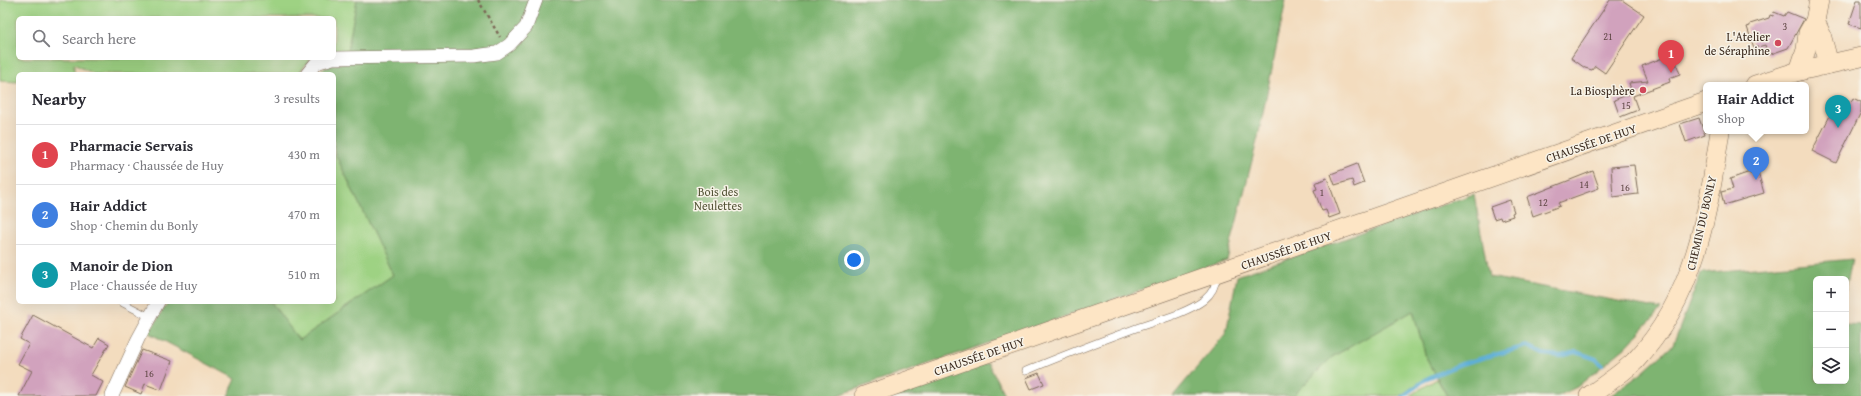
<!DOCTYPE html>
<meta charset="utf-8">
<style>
body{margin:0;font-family:"Gentium Book Plus",serif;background:#f7f7f7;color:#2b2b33}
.controls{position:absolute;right:12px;bottom:12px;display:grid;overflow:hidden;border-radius:6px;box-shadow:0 4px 16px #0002}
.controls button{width:36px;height:36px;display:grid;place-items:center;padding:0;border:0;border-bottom:1px solid #e1e1e2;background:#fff;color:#2b2b33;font:20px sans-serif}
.you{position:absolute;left:854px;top:260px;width:14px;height:14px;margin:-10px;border:3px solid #fff;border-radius:50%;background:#1a73e8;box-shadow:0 0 0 6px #1a73e833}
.badge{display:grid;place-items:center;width:26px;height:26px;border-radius:50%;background:#d1495b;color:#fff;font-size:13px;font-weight:700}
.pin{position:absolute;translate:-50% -33px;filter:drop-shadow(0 1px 2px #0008)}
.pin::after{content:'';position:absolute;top:21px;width:14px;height:12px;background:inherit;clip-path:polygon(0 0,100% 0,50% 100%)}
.popup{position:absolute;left:1703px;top:82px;width:106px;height:52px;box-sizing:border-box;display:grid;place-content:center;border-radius:6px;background:#fff;filter:drop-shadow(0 1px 3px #0005);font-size:13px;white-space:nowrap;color:#7c7c81}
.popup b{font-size:15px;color:#2b2b33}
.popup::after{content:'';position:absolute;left:50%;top:100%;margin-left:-8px;border:8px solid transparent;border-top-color:#fff}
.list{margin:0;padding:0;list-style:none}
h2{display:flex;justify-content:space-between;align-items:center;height:52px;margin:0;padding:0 16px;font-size:17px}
h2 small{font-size:13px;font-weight:400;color:#7c7c81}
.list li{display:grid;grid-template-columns:26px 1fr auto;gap:12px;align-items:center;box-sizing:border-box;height:60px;padding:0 16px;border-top:1px solid #e1e1e2}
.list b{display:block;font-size:15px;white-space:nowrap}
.list p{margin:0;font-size:13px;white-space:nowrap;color:#7c7c81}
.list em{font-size:13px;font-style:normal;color:#7c7c81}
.icon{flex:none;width:22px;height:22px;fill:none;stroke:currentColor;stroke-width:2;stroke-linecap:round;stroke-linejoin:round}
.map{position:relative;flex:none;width:1861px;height:396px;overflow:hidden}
.search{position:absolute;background:#fff;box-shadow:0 4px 16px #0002;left:16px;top:16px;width:320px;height:44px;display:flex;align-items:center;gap:10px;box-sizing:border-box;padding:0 14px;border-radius:6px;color:#7c7c81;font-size:15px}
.panel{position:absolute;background:#fff;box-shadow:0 4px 16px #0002;left:16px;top:72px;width:320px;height:232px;border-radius:6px}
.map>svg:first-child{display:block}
</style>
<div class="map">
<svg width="1861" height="396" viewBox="0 0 1861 396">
<rect width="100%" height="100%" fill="#f7f3e8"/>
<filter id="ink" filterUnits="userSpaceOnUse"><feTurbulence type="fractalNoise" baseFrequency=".025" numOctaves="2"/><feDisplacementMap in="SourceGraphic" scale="8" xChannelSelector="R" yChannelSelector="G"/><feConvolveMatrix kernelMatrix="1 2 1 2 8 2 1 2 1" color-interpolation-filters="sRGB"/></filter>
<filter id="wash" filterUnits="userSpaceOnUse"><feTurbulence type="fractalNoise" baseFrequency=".012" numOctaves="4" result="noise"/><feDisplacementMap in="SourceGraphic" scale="16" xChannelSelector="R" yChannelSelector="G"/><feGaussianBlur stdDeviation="0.9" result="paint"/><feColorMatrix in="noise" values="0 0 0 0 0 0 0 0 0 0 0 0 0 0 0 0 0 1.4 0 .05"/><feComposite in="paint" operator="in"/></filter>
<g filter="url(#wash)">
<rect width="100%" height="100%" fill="#f3dcbe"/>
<g fill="#9ed283" stroke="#6c7e50">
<polygon points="0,0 357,0 347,52 334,51 334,18 18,18 18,58 311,58 298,74 94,74 74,64 74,74 18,74 18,82 0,81"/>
<polygon points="334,151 393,275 299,340 271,302 334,302"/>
<polygon points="1413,310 1426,357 1435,374 1427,377 1400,396 1293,396 1332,357"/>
<polygon points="1437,379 1447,396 1409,396"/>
</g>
<g fill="#7eb471" stroke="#5c6f48">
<polygon points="357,0 1286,0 1258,137 1227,260 836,396 228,396 236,379 149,333 168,302 271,302 299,340 393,275 334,151 334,74 315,74 328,66 342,63 347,52"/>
<polygon points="1474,194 1489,277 1661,309 1626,347 1577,387 1558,396 1447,396 1426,357 1413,311 1332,357 1293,396 1173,396 1226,333 1237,276"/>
<polygon points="1852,259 1846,290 1846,279 1816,279 1816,381 1846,381 1846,324 1861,325 1861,396 1610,396 1642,373 1673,345 1701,273"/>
<polygon points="988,363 1005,396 890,396"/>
</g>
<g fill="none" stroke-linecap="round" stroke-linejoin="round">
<polyline stroke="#5dafd8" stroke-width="4" points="1403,396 1428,378 1461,364 1527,346 1543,354 1561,356 1576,352 1596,359 1602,365"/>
</g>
<g id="blocks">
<g fill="#d1a2bd">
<polygon points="1610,0 1622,0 1644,15 1605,73 1595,66 1592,70 1585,68 1571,58"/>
<polygon points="1857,0 1861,0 1861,28 1849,24"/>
<polygon points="1774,12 1784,16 1787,12 1804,19 1788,48 1768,55 1765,45 1754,48 1747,27 1750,26 1750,24 1769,18 1770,15 1773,16"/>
<polygon points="1673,54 1680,74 1669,78 1670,82 1633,96 1638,110 1620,117 1614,100 1632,93 1629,83 1648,81 1642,66"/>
<polygon points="1840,96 1851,102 1853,98 1861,102 1861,112 1836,163 1812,151"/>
<polygon points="1699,118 1705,135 1686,142 1680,124"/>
<polygon points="1357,164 1364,183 1354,187 1352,180 1335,185 1331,174"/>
<polygon points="1634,165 1638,194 1613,197 1611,167"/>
<polygon points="1593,171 1599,188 1558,203 1560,206 1533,216 1527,197"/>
<polygon points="1750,172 1750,174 1758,172 1764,193 1724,205 1721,192 1733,189 1730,179"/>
<polygon points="1327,178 1340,214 1329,218 1326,210 1322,211 1314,190 1317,189 1315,183"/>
<polygon points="1510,200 1514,212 1512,213 1513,216 1501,220 1500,217 1494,219 1490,207"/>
<polygon points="33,315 93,348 99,338 109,344 91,375 103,382 96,396 19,396 32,371 18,364 29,344 20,339"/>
<polygon points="142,350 172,361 161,390 145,384 141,394 125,387"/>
<polygon points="1039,373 1044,384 1031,389 1026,378"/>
</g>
</g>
</g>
<g filter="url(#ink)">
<use href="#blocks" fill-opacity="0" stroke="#7b6856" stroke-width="1"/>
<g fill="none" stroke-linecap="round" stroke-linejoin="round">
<defs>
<g id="lane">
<polyline points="121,302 150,317"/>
<path d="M1026,371C1063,355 1101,341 1139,327C1159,320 1187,313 1204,300C1213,293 1216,285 1217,274"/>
</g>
<g id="street">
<polyline points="307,74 316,63 333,58 474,56 497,53 509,45 526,27 536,0"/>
<polyline points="112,396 138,339 158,302"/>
</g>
<g id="secondary">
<polyline points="1815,21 1821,34 1829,64"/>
<polyline points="1799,71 1806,50 1808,33 1815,21 1819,0"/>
<polyline points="1755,85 1799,71 1861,57"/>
<polyline points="864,396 1706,102"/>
<path d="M1589,396C1605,385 1621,374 1635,361C1695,298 1708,213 1720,131"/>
</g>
</defs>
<use href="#lane" stroke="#7b6856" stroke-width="8"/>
<use href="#street" stroke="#7b6856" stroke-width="14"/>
<use href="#secondary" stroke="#7b6856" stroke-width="20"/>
<polyline stroke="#7b6856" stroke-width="2.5" stroke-dasharray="3 3" stroke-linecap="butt" points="478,0 500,37"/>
<use href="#lane" stroke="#fff" stroke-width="7"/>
<use href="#street" stroke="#fff" stroke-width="13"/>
<use href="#secondary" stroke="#fde5c5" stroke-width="19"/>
</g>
</g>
<g fill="#d1495b" stroke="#f7f3e8" stroke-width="1.5">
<circle cx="1778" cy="43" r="4"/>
<circle cx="1643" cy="90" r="4"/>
</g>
<g text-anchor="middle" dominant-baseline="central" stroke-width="3" stroke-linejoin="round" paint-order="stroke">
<g font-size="10" fill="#604846">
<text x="1785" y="26">3</text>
<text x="1608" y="36">21</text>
<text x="1626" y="105">15</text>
<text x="1584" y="184">14</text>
<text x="1625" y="187">16</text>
<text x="1322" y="192">1</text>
<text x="1543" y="202">12</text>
<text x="149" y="373">16</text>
</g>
<g font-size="12" fill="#3b2a1e" stroke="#f7f3e8" text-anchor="end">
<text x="1770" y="36">L'Atelier<tspan x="1770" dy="14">de Séraphine</tspan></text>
<text x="1635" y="90">La Biosphère</text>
</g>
<g font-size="12" fill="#3b2a1e" stroke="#f7f3e8">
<text transform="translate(1591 143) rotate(-19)">CHAUSSÉE DE HUY</text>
<text transform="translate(1701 223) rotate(-77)">CHEMIN DU BONLY</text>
<text transform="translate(1286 250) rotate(-19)">CHAUSSÉE DE HUY</text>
<text transform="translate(979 356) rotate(-19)">CHAUSSÉE DE HUY</text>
</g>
<g font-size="12" fill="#545437" stroke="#f7f3e8">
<text x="718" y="191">Bois des<tspan x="718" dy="14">Neulettes</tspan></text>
</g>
</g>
</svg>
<div class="controls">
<button>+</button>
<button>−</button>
<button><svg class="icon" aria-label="layers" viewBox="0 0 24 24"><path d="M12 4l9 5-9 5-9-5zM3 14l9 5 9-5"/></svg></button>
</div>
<div class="you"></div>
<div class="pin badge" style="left:1671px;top:73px;background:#e0444e">1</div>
<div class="pin badge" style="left:1756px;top:180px;background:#3f7fe0">2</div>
<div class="popup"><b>Hair Addict</b>Shop</div>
<div class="pin badge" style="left:1838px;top:128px;background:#0f9aa8">3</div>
<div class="search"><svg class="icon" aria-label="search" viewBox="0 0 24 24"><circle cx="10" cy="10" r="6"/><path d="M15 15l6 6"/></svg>Search here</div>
<section class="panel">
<h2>Nearby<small>3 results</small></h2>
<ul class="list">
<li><span class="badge" style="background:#e0444e">1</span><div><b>Pharmacie Servais</b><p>Pharmacy · Chaussée de Huy</p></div><em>430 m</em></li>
<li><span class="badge" style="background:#3f7fe0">2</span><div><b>Hair Addict</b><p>Shop · Chemin du Bonly</p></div><em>470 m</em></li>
<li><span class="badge" style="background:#0f9aa8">3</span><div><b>Manoir de Dion</b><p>Place · Chaussée de Huy</p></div><em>510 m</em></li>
</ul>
</section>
</div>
